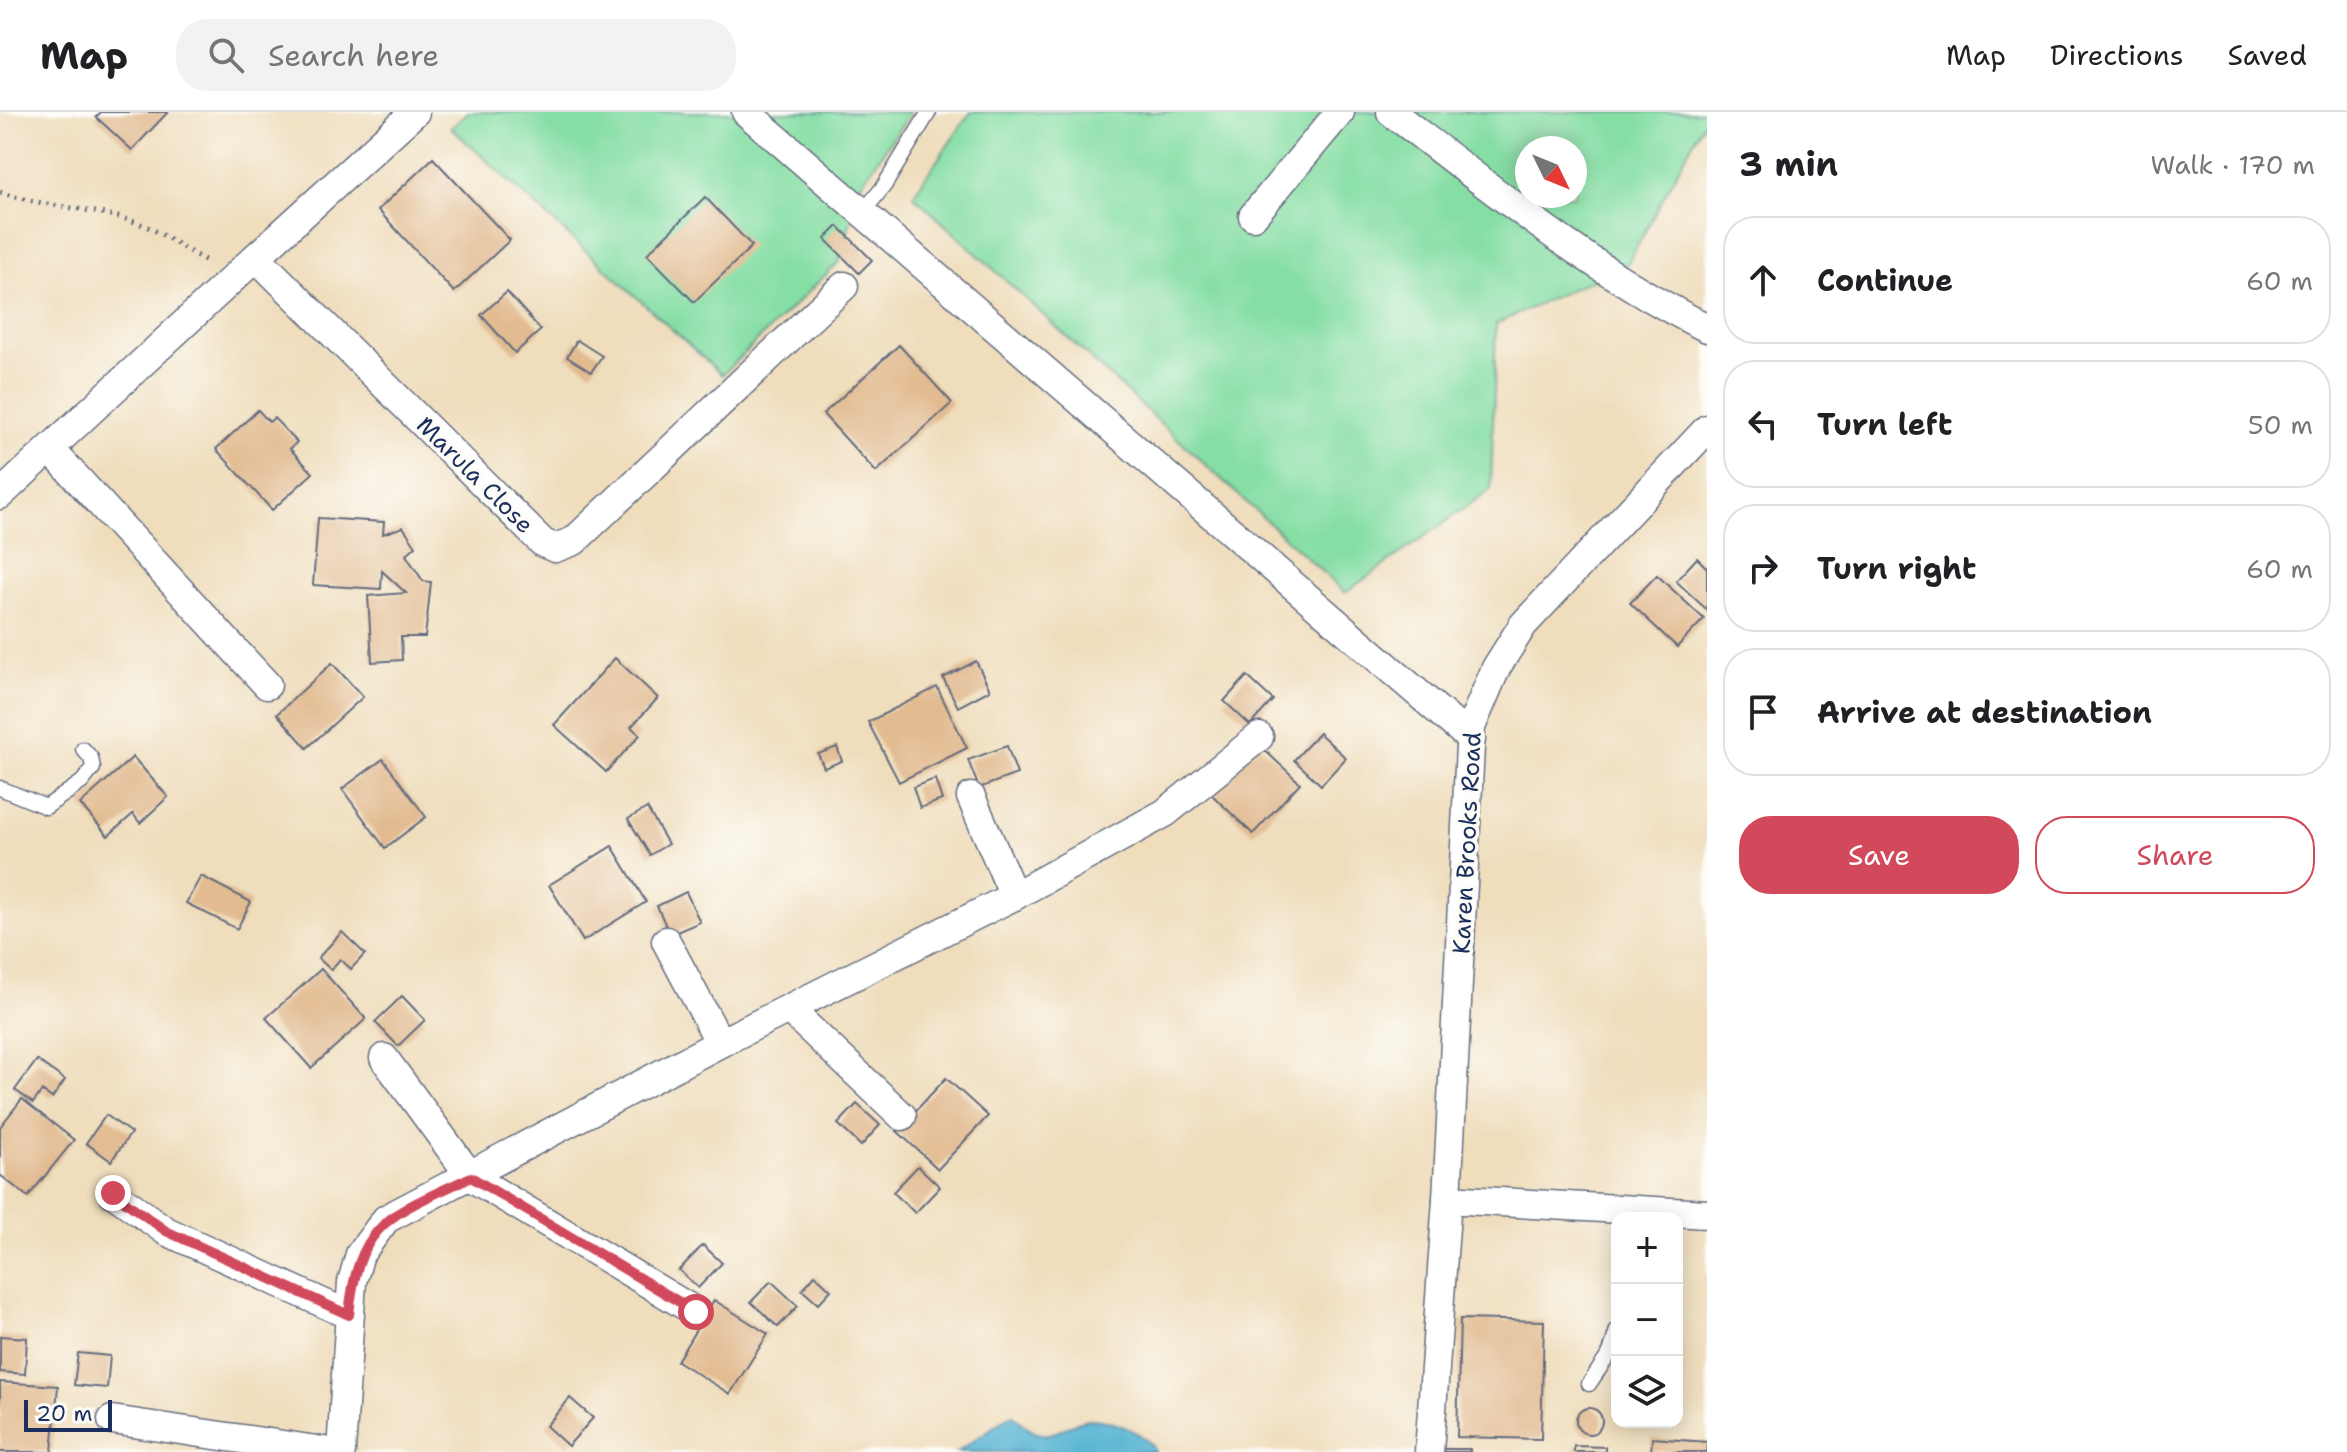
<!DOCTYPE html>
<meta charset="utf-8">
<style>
body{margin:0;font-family:"Shantell Sans",sans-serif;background:#f2f2f2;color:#202124}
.controls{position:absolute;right:24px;bottom:24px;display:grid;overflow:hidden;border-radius:16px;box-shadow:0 4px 20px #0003}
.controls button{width:72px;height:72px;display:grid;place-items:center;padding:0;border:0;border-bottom:2px solid #e0e0e0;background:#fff;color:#202124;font:40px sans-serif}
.compass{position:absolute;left:1515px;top:24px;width:72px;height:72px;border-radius:50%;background:#fff;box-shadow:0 4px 20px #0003;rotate:133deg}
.scale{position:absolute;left:24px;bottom:20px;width:88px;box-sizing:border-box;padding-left:8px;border:4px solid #1b2f5e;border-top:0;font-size:22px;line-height:28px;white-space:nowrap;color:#1b2f5e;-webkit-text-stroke:6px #fdfcf7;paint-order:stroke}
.stop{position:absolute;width:24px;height:24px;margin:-18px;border:6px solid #d1495b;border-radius:50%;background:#fff}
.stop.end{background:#d1495b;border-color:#fff;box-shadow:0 2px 8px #0008}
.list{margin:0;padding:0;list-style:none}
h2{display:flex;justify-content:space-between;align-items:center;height:104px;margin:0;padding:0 32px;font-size:34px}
h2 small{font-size:26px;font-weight:400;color:#757577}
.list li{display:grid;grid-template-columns:52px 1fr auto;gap:24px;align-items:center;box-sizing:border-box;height:128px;margin:0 16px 16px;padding:0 16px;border:2px solid #e0e0e0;border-radius:32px}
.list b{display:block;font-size:30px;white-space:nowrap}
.list em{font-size:26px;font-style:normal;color:#757577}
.actions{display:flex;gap:16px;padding:24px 32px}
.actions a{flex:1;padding:18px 0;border:2px solid #d1495b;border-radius:32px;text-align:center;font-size:28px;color:#d1495b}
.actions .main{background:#d1495b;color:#fff}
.icon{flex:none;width:44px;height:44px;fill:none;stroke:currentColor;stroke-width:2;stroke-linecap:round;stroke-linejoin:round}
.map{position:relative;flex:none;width:1707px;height:1340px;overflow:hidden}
header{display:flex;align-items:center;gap:48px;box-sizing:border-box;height:112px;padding:0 40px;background:#fff;border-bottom:2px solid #e0e0e0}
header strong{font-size:38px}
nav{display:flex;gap:44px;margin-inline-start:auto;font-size:28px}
.search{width:560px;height:72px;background:#f2f2f2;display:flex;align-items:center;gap:20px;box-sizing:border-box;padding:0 28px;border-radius:32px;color:#757577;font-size:30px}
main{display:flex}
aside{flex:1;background:#fff}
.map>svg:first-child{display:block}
</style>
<header>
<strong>Map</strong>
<div class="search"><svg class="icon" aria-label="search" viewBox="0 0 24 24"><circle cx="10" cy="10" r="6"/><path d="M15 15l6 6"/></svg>Search here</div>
<nav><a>Map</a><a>Directions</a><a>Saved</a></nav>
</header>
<main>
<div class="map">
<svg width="1707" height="1340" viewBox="0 0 1707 1340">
<rect width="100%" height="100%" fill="#fdfcf7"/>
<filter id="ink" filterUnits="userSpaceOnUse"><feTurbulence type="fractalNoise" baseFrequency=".0125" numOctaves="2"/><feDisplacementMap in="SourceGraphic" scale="16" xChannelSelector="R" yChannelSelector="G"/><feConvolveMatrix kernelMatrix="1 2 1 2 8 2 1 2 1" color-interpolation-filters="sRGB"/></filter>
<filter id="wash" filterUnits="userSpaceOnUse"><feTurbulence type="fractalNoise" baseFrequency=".006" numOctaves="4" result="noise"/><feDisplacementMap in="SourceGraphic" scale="32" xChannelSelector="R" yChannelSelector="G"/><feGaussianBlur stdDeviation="1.8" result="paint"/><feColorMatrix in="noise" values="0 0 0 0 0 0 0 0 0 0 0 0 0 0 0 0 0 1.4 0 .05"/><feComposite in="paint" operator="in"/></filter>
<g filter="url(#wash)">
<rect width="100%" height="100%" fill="#efddbc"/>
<g fill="#85dea4" stroke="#508681" stroke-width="2" fill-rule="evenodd">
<polygon points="468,0 911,0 862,70 839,150 722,263 451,16"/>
<path d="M971,0H1707V4L1628,151L1496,212L1491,377L1345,481L913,83ZM1527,36H1575V84H1527Z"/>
</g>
<path fill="#52b2d1" stroke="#367098" stroke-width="2" d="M1012,1302C1022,1311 1034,1325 1049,1322C1063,1320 1075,1307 1091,1307C1111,1308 1147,1320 1155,1340H957Z"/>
<g id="blocks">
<g fill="#e2bb91">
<polygon points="101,0 168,0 132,38 96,5"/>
<polygon points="433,46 510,128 454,180 378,98"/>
<polygon points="705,85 752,134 694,190 647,142"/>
<polygon points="838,114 872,148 859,161 825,127"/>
<polygon points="507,180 541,218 515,241 481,203"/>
<polygon points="577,228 602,244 591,260 567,245"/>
<polygon points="899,233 952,291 876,360 823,302"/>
<polygon points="258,298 269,310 274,306 297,330 290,337 313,361 272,398 216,337"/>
<polygon points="318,406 384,410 383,422 403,415 416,434 406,443 423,469 431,470 425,525 401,525 402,548 372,550 368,484 406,481 382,459 381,477 313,473"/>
<polygon points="1697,446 1707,456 1707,498 1676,469"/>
<polygon points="1657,463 1704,507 1677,535 1630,491"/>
<polygon points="615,546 658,586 631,615 640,623 606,660 554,613"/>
<polygon points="976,549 990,578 958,595 943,566"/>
<polygon points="332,551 363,585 307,636 277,602"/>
<polygon points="1247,564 1273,588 1250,613 1224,589"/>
<polygon points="937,575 967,636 899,670 868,610"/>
<polygon points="1319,621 1346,646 1321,673 1294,648"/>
<polygon points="1258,632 1300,671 1253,722 1211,682"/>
<polygon points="1007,634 1017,662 979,676 968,648"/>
<polygon points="837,635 842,649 824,656 818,642"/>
<polygon points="133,645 168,685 140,711 133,702 108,724 80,692"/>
<polygon points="383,647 426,705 385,736 342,677"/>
<polygon points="935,667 942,688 920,696 913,675"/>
<polygon points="647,696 668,732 650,743 628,707"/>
<polygon points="612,734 646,790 583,829 549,773"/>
<polygon points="201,764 251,790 237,817 186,791"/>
<polygon points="686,780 700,810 670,823 657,794"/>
<polygon points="342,820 365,842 351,857 340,847 331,858 318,846"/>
<polygon points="321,857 366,907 311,956 266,906"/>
<polygon points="402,884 425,908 398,934 375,910"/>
<polygon points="37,948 65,968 52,986 42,979 33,991 15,978"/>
<polygon points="946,966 988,1004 938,1057 897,1019"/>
<polygon points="22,987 74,1028 28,1085 0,1063 0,1015"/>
<polygon points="857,992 880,1013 861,1034 838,1012"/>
<polygon points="106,1003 131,1021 111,1049 86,1031"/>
<polygon points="918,1054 940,1075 915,1101 893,1080"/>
<polygon points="703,1133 722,1151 698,1176 679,1158"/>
<polygon points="815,1163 831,1178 818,1192 802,1178"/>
<polygon points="771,1169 798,1194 778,1215 751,1190"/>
<polygon points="714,1188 768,1222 730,1282 677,1249"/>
<polygon points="1460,1207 1544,1209 1541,1327 1457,1325"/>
<polygon points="0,1224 27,1226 25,1262 0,1260"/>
<polygon points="78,1241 110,1244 107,1276 74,1273"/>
<polygon points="0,1270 58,1274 52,1340 0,1340"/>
<polygon points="570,1286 593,1306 568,1334 546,1314"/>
<circle cx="1589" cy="1309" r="13"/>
<polygon points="1652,1326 1707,1330 1707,1340 1651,1340"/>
<polygon points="1574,1334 1605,1335 1605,1340 1574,1340"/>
<rect x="1437" y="1337" width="33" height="3"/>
</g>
</g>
</g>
<g filter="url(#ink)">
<use href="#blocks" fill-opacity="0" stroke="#656c7f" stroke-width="2"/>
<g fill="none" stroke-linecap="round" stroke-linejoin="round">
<defs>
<g id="lane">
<polyline points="863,100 884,74 929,0"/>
<polyline points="0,676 46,695 82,670 93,656 91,646 83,637"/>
<polyline points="1589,1272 1610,1241 1617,1218"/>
</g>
<g id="street">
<polyline points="415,0 256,145 543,431 555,436 574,429 844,174"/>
<polyline points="746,0 1471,627"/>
<path d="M1391,0C1493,78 1592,159 1707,216"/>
<polyline points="1253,104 1340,0"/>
<polyline points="51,338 267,573"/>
<polyline points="0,383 256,145"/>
<polyline points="971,685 1014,784"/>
<polyline points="666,829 720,931"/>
<polyline points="790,898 902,1004"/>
<polyline points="384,946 471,1065 696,1200"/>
<polyline points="113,1081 166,1119 349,1203"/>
<polyline points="1447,1087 1471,615 1496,556 1523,513 1707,317"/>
<polyline points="112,1308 330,1340"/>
<polyline points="341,1340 352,1170 360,1142 386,1107 720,931 1014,784 1165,701 1259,625"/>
<polyline points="1429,1340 1447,1087 1707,1102"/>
</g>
</defs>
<use href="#lane" stroke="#656c7f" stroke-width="17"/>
<use href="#street" stroke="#656c7f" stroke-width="31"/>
<path stroke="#656c7f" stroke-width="5" stroke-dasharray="2 6" stroke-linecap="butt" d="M0,80C45,96 93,95 138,111C163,120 185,139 209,150"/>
<use href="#lane" stroke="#fff" stroke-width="14"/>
<use href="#street" stroke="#fff" stroke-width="28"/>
</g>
</g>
<g fill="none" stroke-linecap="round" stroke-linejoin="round" filter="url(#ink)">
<path stroke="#d1495b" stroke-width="10" d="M113,1081L166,1119L349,1203C358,1108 393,1102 471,1065L696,1200"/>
</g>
<g text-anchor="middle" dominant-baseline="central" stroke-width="7" stroke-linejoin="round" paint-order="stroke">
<g font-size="24" fill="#1b2f5e" stroke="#fdfcf7">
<text transform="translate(475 363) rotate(45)">Marula Close</text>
<text transform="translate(1467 731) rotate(-87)">Karen Brooks Road</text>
</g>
</g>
</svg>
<div class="controls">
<button>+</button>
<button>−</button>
<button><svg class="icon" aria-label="layers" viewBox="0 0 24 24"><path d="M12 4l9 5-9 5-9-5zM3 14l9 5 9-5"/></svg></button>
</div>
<svg class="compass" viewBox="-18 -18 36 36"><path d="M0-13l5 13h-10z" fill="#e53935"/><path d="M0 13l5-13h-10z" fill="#757577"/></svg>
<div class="scale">20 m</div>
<div class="stop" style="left:696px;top:1200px"></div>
<div class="stop end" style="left:113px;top:1081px"></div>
</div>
<aside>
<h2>3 min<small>Walk · 170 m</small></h2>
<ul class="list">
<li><svg class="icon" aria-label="ahead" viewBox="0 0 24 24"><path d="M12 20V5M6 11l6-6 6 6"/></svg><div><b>Continue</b></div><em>60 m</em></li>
<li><svg class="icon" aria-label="left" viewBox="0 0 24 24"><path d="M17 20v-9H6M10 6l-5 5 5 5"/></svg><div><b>Turn left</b></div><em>50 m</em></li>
<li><svg class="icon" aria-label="right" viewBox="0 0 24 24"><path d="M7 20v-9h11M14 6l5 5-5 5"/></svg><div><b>Turn right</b></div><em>60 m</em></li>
<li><svg class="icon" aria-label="arrive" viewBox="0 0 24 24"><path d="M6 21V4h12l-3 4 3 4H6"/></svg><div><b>Arrive at destination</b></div></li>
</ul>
<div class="actions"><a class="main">Save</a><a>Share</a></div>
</aside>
</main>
